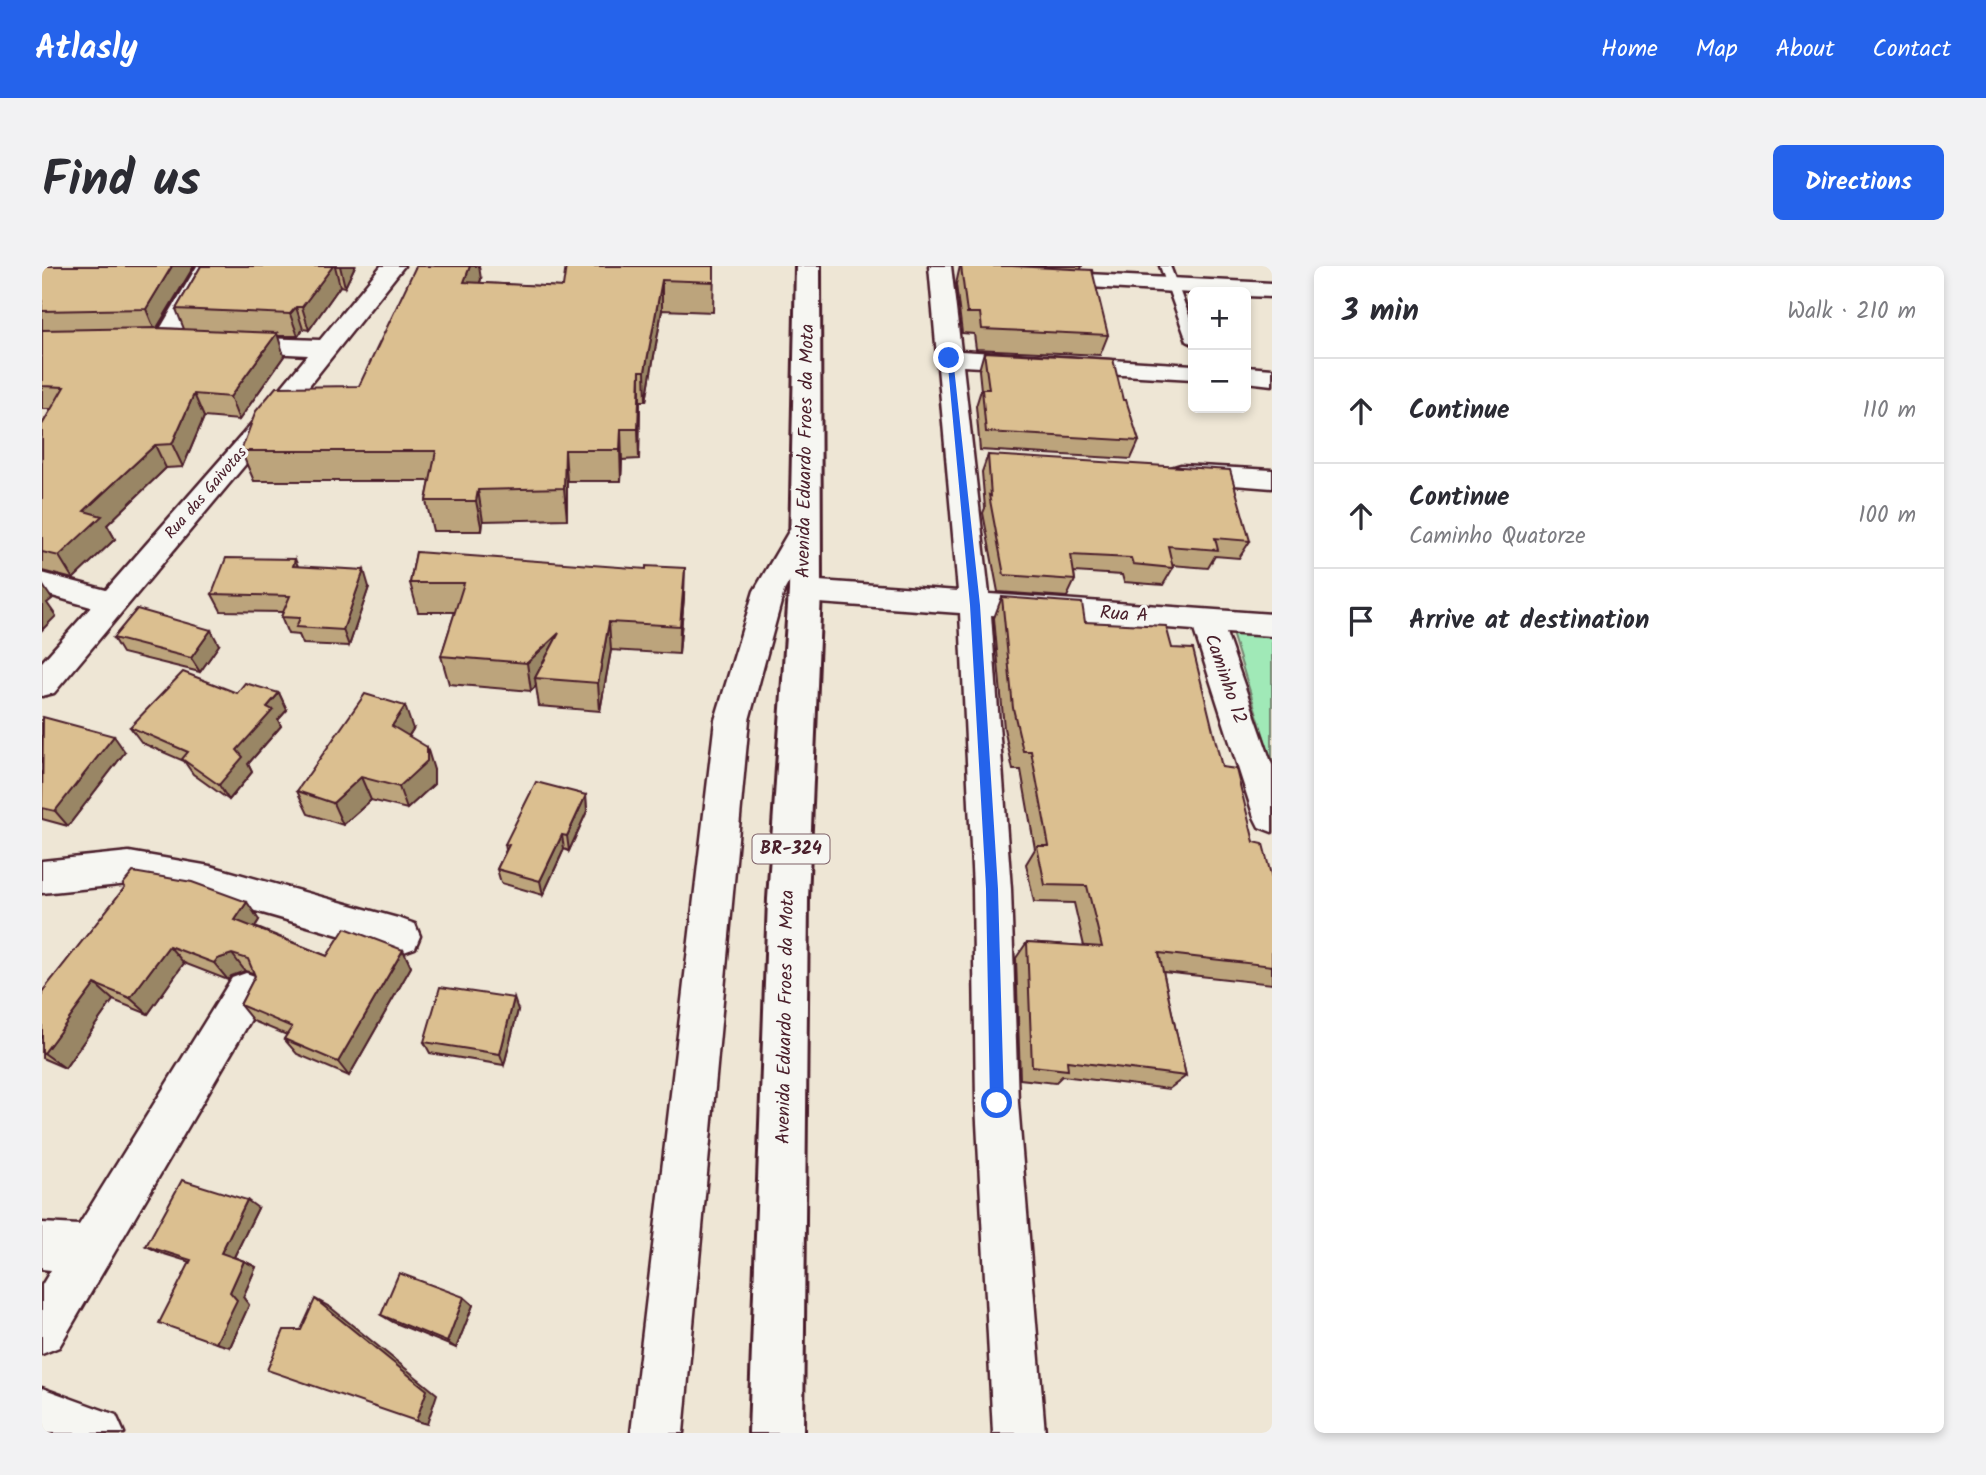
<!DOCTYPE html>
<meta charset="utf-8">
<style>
body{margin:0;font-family:Kalam,sans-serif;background:#f2f2f3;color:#2b2b33}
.controls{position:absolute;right:21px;top:21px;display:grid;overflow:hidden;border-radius:10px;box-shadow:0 4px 10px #0003}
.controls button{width:63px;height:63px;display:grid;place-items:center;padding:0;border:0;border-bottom:2px solid #e1e1e2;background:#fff;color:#2b2b33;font:35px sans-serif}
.stop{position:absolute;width:21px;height:21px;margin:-16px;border:5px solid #2563eb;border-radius:50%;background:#fff}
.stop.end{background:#2563eb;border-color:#fff;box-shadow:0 2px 7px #0008}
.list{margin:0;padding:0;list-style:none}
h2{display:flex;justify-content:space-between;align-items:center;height:91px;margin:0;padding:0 28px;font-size:30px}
h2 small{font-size:23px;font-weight:400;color:#7c7c81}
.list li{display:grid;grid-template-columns:46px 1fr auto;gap:21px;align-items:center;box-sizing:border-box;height:105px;padding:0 28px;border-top:2px solid #e1e1e2}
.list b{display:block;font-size:26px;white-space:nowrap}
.list p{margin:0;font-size:23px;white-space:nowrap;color:#7c7c81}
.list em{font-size:23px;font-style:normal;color:#7c7c81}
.icon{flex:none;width:38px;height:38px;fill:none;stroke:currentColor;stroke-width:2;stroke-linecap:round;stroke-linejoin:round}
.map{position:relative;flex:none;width:1230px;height:1167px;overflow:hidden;border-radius:10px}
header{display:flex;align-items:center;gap:42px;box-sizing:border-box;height:98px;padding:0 35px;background:#2563eb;color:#fff}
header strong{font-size:33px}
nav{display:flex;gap:38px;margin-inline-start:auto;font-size:24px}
.intro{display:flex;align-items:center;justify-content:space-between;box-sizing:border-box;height:168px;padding:0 42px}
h1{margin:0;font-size:49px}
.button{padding:18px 32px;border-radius:10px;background:#2563eb;color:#fff;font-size:24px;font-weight:700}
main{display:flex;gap:42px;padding:0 42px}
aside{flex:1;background:#fff;border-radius:10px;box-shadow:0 4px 10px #0003}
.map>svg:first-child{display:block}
</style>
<header>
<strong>Atlasly</strong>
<nav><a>Home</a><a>Map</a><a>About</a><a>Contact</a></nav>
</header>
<div class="intro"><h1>Find us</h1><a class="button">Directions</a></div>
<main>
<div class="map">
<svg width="1230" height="1167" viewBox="0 0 1230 1167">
<rect width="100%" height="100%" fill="#eee6d5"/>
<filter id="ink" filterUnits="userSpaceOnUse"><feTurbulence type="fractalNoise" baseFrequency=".0143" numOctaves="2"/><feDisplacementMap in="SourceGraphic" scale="14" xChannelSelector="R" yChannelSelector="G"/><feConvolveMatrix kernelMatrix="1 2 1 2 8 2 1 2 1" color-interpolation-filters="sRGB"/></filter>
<g filter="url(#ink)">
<polygon fill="#a0e9b7" stroke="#758471" stroke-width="2" points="1190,367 1230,370 1230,497"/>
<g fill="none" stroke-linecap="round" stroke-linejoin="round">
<defs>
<polygon id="service" points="1118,0 1128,0 1151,60 1151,78 1145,75"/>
<g id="minor">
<polygon points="155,0 177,0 132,80 123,82 114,80 111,75"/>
<polygon points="339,0 362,0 218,181 12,427 0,430 0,396 49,341 0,327 0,307 64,324 200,169 266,89 190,85 181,83 178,78 181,73 190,71 278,74"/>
<polygon points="887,0 909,0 919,85 1151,99 1151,113 921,100 947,328 1230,348 1230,370 1184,367 1230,499 1230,566 1217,561 1212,551 1152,364 949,349 969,623 976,837 1003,1167 951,1167 934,837 931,623 918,347 763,336 752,332 748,325 752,318 763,314 916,325"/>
<polygon points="1004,6 1230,17 1230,31 1204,30 1204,26 1151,27 996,18 993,13 996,8"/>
<polygon points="1204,101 1230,103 1230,119 1204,116"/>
<polygon points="1139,199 1230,204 1230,222 1129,214 1125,208 1129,202"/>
<polygon points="763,253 773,255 777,262 742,325 707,454 641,1167 589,1167 673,454 712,325 753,255"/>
<polygon points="87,586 168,600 359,653 373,658 378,670 373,682 359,687 168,632 87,618 0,627 0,595"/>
<polygon points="204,707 218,712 224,725 218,738 17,1081 0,1088 0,1019 9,1004 0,1003 0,957 37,959 190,712"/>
<polygon points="0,1122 74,1149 82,1167 0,1167"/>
</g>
<polygon id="trunk" points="754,0 778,0 779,325 766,633 761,1167 707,1167 726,633 747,325"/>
</defs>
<use href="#service" stroke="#4a1f2b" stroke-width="5"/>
<use href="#minor" stroke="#4a1f2b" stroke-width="5"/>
<use href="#trunk" stroke="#4a1f2b" stroke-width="6"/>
<use href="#service" fill="#f6f6f2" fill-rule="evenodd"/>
<use href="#minor" fill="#f6f6f2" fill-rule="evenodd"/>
<use href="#trunk" fill="#f6f6f2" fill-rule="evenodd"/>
</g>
<g fill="#bca47c" stroke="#4a1f2b" stroke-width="2">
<polygon points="0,0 152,0 116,62 142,63 134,43 159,0 313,0 303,21 298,20 267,64 261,63 256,70 235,70 242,90 197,154 162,151 141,201 124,202 65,259 73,273 31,313 0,305 0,159 9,143 0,143"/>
<polygon points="672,0 671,46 620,44 604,135 598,135 597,193 580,194 579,215 525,215 525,253 441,255 440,265 391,265 384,235 388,215 212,215 199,185 317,120 439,13 438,17 521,21"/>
<polygon points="918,0 1040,0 1039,3 1066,69 1058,89 934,83 932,68 920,67 914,18"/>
<polygon points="942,86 1081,134 1097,175 1089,193 938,184 934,140 939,124 937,104"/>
<polygon points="946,189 1208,275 1197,292 1173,290 1166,302 1130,299 1131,302 1121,319 1082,316 1080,309 1032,306 1033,314 1025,331 956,326 941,247 943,242 940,206"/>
<polygon points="374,286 642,331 637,388 569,384 558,445 497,440 494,420 489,425 407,418 399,390 413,346 376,346 368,317"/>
<polygon points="256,301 327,321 307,380 261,378 257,369 246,368 239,351 241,346 179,345 170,328"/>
<polygon points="960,331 1130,382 1212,576 1230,613 1230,718 1121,706 1144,810 1127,823 1020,810 1013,817 978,813 974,692 985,676 1042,680 1032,637 992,636 984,598 993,583 979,504 971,504 962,462 952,352"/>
<polygon points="71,372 177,379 158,406 80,387"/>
<polygon points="195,427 237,427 245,444 236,454 239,460 206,498 210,506 187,534 151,508 142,495 100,477 88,461"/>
<polygon points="0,452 83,486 26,560 0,553"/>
<polygon points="371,463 367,470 392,504 392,518 365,543 329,534 301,559 266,548 255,525"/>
<polygon points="544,529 545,545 527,585 522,583 501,629 459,617 455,603 464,584 463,578"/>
<polygon points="83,621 217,654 213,661 285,690 361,684 369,701 307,810 255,788 242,773 245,769 211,755 198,739 213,710 212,707 203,705 189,710 186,714 142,697 106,748 71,734 23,802 0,792 0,726"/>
<polygon points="476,744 462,799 388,787 382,776"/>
<polygon points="216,942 192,991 202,995 214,1001 201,1031 207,1039 188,1081 148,996 119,987 104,980"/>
<polygon points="422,1031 431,1039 414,1082 351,1056 339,1049"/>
</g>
<g fill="#998665" stroke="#4a1f2b" stroke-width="2">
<polygon points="130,0 152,0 113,65 104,43"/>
<polygon points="291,0 293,0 298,20 267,64 260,41"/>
<polygon points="298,0 313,0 303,21"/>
<polygon points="428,0 437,0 439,13 427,46 422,16"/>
<polygon points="620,14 620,44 604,135 603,105"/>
<polygon points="254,41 261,63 256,70 248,48"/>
<polygon points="235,67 242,90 197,154 188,131"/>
<polygon points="598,105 598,135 597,193 596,163"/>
<polygon points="152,128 162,151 141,201 130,178"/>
<polygon points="579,163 580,194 579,215 578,184"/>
<polygon points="113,179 124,202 65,259 73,273 31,313 17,290 42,245"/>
<polygon points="523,184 525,215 525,253 522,222"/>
<polygon points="436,224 441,255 440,265 434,235"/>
<polygon points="253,293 260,310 251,300"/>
<polygon points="643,302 642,331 637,388 638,360"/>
<polygon points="322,304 327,321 307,380 301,364"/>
<polygon points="0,318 10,333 5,337 14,350 0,364"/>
<polygon points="567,356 569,384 558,445 556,417"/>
<polygon points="169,364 177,379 158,406 149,392"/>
<polygon points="517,367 493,412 494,420 489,425 485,397"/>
<polygon points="237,427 245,444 236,454 239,460 206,498 210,506 187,534 177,519 195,484 225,441"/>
<polygon points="363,440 371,463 358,483 350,460"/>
<polygon points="72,470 83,486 26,560 13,545"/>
<polygon points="385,481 392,504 392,518 365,543 357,521"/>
<polygon points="319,511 329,534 301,559 291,537"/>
<polygon points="544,529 545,545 527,585 525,570"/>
<polygon points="520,569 522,583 501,629 498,615"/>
<polygon points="205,636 217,654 206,671 193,654"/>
<polygon points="127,680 142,697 106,748 88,732"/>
<polygon points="361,684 369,701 307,810 296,796"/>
<polygon points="190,688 203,705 189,710 186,714 172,697 175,693"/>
<polygon points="53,718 71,734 23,802 2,787"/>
<polygon points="472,732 476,744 462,799 458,788"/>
<polygon points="205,934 216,942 191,993 179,987"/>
<polygon points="202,995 214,1001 201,1031 207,1039 188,1081 174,1077 188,1026"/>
<polygon points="422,1031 431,1039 414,1082 405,1076"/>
<polygon points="273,1033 288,1041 395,1128 385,1158 374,1155"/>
</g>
<g fill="#dbbf90" stroke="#4a1f2b" stroke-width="2">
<polygon points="0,0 130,0 104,43 0,45"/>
<polygon points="159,0 291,0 260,41 254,41 248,48 134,43"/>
<polygon points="374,0 428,0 422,16 521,21 524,0 672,0 672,16 620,14 603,105 598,105 596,163 579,163 578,184 523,184 522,222 436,224 434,235 384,235 394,185 199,185 214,145 234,121 317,120"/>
<polygon points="919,0 970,0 1050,4 1066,69 940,63 938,47 925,47"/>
<polygon points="113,62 235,67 188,131 152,128 130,178 113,179 42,245 60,250 17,290 0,286 0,159 22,121 0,120 0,64"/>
<polygon points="942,86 1071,93 1081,134 1084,134 1097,175 944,166 940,123 947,123"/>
<polygon points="946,189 1188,204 1208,275 1173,272 1176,284 1126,280 1131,302 1091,298 1089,292 1029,289 1033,314 962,309 947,229 949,230"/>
<polygon points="374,286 604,303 604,300 643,302 638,360 567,356 556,417 493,412 517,367 485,397 399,390 422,317 368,317"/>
<polygon points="184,292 253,293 251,300 322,304 301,364 254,361 258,352 239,351 248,330 170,328"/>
<polygon points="960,331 1040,337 1043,356 1124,360 1130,382 1151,383 1180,501 1194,503 1212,576 1221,578 1230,613 1230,700 1117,687 1144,810 1025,795 1026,804 990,800 985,676 1060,681 1045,620 1003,619 995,580 1007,580 989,485 981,485 971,442"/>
<polygon points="95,343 169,364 149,392 71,372"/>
<polygon points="141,406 195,427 203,417 237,427 225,441 231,444 195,484 201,491 177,519 140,493 146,486 88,461"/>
<polygon points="323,428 363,440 350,460 385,481 385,495 357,521 319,511 291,537 255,525"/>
<polygon points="1,451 72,470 13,545 0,542"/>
<polygon points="494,516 544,529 525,570 520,569 498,615 455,603 467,579 463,578"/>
<polygon points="91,606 150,616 205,636 193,654 285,690 303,662 361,684 296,796 242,773 250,761 198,739 213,710 206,693 190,688 175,693 172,697 127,680 88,732 53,718 2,787 0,786 0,726 83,621 81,618"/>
<polygon points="398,721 472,732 458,788 382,776"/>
<polygon points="140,914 205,934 179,987 202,995 188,1026 195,1034 174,1077 117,1057 149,994 104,980"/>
<polygon points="357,1007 422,1031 405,1076 339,1049"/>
<polygon points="273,1033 385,1124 374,1155 225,1104 242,1064 259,1064"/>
</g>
</g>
<polygon fill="#2563eb" points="905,90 911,92 938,339 956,623 962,837 955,843 948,837 944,623 928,339"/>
<g text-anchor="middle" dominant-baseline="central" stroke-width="6" stroke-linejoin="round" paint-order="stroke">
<g font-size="16" fill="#4a1f2b" stroke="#f6f6f2">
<text transform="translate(164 227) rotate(-49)">Rua das Gaivotas</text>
</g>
<rect fill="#f6f6f2" stroke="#7e6067" stroke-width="2" x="710.5" y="568.5" width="77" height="29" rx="5"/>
<g font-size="18" font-weight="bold" fill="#4a1f2b">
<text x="749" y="583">BR-324</text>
</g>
<g font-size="19" fill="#4a1f2b" stroke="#f6f6f2">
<text transform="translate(764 185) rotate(-89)">Avenida Eduardo Froes da Mota</text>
<text transform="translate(1082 349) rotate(4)">Rua A</text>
<text transform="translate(1183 413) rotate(71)">Caminho 12</text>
<text transform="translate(744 751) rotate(-89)">Avenida Eduardo Froes da Mota</text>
</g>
</g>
</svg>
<div class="controls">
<button>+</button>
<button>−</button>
</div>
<div class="stop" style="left:955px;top:837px"></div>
<div class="stop end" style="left:907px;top:92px"></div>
</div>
<aside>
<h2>3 min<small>Walk · 210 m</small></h2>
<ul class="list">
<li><svg class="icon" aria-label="ahead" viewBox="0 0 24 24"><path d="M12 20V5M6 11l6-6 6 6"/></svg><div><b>Continue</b></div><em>110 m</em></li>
<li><svg class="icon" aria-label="ahead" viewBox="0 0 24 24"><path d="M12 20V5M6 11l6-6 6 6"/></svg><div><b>Continue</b><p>Caminho Quatorze</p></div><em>100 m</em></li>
<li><svg class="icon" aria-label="arrive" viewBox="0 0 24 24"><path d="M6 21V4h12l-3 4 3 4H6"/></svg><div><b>Arrive at destination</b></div></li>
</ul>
</aside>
</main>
